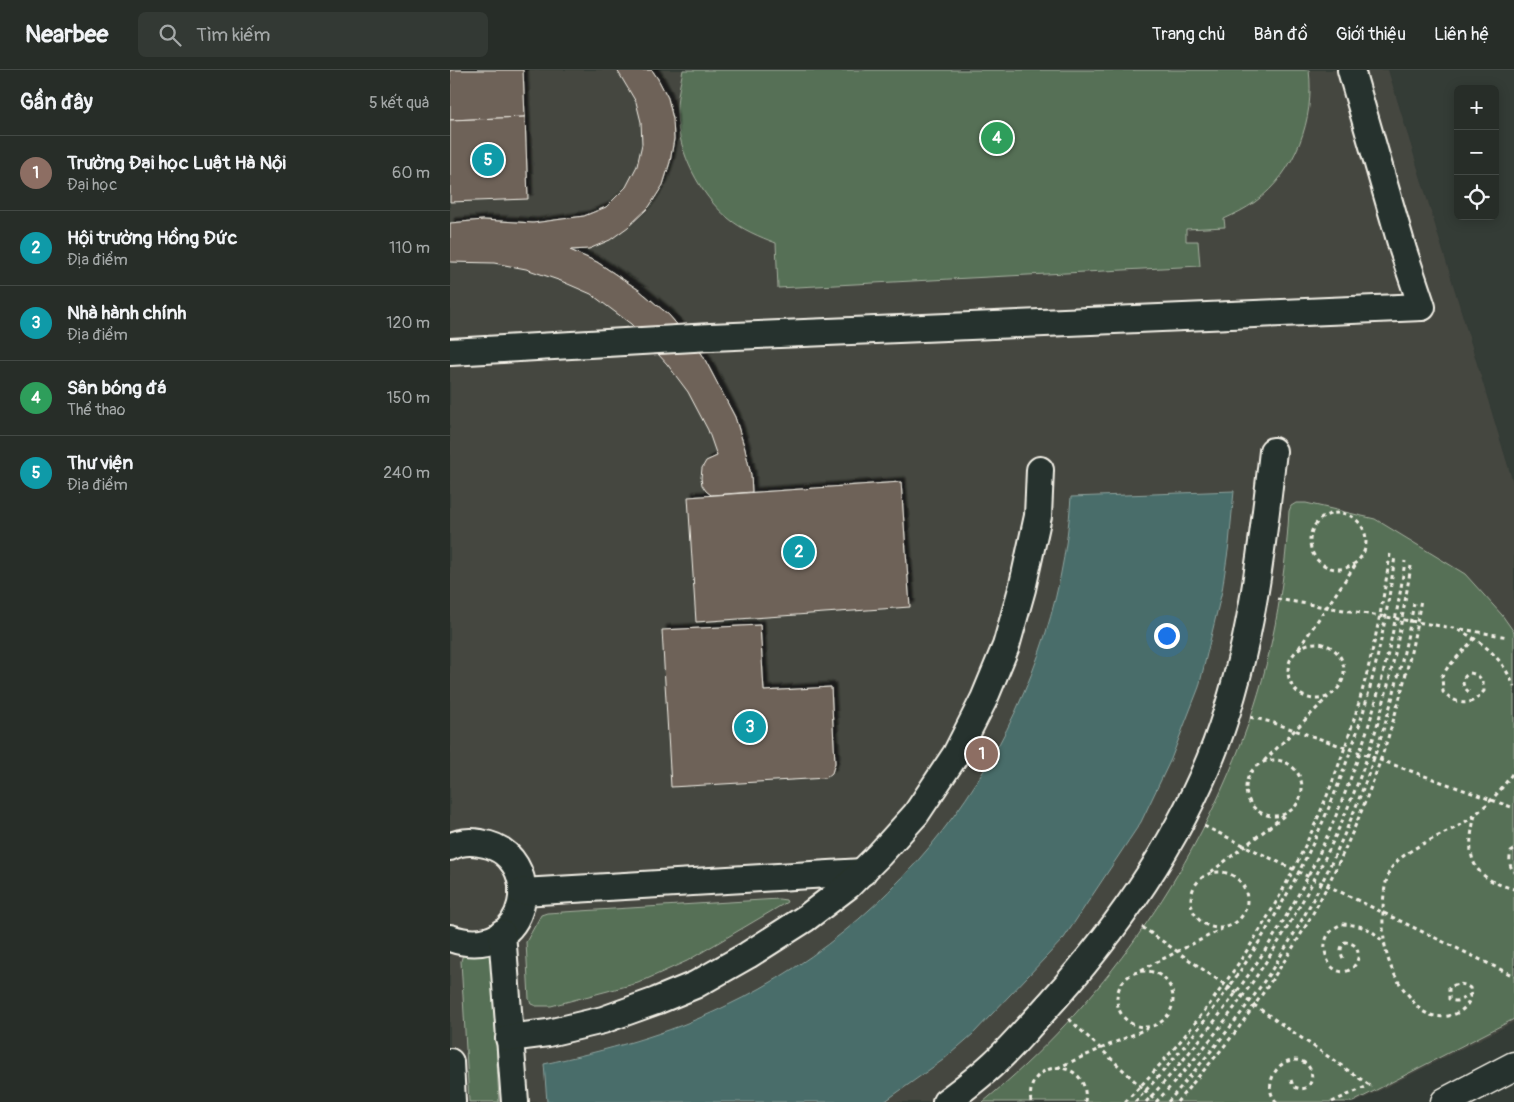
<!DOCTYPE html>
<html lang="vi">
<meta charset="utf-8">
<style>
body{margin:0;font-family:Pangolin,sans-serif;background:#333934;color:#f1f3f6}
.controls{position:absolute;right:15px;top:15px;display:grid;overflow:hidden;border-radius:8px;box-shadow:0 2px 12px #0003}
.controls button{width:45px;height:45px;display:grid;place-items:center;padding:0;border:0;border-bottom:1px solid #434945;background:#272d28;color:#f1f3f6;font:25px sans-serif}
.you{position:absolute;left:716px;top:565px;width:18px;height:18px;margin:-12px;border:4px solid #fff;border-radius:50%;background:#1a73e8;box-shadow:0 0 0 8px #1a73e833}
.badge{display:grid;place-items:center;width:32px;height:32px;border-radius:50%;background:#d6ab8b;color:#fff;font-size:16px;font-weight:700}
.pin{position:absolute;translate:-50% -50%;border:2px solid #fff;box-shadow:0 1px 5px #0006}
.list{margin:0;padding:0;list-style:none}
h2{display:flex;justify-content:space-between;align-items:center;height:65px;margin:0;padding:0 20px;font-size:21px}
h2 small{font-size:16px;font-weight:400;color:#a4a8a8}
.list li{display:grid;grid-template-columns:32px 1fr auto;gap:15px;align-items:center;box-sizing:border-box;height:75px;padding:0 20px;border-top:1px solid #434945}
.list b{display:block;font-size:19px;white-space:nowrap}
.list p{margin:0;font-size:16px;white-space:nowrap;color:#a4a8a8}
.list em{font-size:16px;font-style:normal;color:#a4a8a8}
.icon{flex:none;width:28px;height:28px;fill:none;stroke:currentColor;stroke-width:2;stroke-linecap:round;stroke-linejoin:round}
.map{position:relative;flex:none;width:1064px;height:1032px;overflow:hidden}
header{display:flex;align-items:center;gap:30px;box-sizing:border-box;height:70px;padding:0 25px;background:#272d28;border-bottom:1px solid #434945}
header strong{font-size:24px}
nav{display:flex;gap:28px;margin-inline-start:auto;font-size:18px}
.search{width:350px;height:45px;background:#333934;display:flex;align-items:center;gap:12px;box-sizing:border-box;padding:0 18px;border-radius:8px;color:#a4a8a8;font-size:19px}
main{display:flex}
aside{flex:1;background:#272d28}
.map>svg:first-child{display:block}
</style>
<header>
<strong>Nearbee</strong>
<div class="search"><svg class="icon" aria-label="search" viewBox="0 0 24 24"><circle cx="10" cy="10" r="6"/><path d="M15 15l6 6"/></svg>Tìm kiếm</div>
<nav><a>Trang chủ</a><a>Bản đồ</a><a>Giới thiệu</a><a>Liên hệ</a></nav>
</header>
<main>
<aside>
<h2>Gần đây<small>5 kết quả</small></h2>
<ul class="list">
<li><span class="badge" style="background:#8d6e63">1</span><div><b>Trường Đại học Luật Hà Nội</b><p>Đại học</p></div><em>60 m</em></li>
<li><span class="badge" style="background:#0f9aa8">2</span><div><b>Hội trường Hồng Đức</b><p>Địa điểm</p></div><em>110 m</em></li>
<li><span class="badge" style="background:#0f9aa8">3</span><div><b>Nhà hành chính</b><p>Địa điểm</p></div><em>120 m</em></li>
<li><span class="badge" style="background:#2e9e5b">4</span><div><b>Sân bóng đá</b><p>Thể thao</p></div><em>150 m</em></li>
<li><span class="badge" style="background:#0f9aa8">5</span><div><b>Thư viện</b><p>Địa điểm</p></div><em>240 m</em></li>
</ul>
</aside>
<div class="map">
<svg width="1064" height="1032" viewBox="0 0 1064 1032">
<defs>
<filter id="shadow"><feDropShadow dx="4.5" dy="-4.5" stdDeviation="1" flood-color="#0009"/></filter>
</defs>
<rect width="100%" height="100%" fill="#343c36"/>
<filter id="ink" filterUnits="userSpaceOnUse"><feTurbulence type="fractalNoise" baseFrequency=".02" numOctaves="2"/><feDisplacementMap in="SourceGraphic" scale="10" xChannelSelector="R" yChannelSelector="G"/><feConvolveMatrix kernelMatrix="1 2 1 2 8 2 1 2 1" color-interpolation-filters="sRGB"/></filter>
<g filter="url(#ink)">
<polygon fill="#454740" points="0,0 938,0 1064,416 1064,952 907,1032 0,1032"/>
<g fill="#567056" stroke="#a5b09f">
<path d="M233,0H859C865,49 846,102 805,132C795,139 785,144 774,149L775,157L736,159V171H748L750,196L328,218L326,173C310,167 291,159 278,148C249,124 229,83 227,46C226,31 230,15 233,0Z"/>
<path d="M846,433H856L925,449L1015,504L1052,545L1064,562V949L903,1032H533C651,935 742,806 795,663C821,594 835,515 839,441L841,436Z"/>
<polygon points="329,829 336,830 337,832 237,891 188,913 101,936 86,936 81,934 79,929 76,872 91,845 97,843"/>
<polygon points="19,881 36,882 42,888 49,1032 19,1032 11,891 13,884"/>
</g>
<path fill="#486d6b" stroke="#8da29d" d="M784,421L779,474L772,521L749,617L721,689L691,752L614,868L523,964L493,990L434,1032H97L94,994C157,980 216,965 274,937C470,845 607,644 621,427Z"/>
<g fill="#6e6259" stroke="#f4f1e8" filter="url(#shadow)">
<polygon points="0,0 73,0 75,47 0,50"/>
<polygon points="167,0 202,0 208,9 218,28 223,49 224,69 220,92 213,115 199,137 178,157 160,170 139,179 120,180 147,192 189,220 219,245 252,284 285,347 295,379 301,405 302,422 261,425 256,421 252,415 251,408 252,398 256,391 267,386 258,360 238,322 217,294 181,254 141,224 111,211 76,199 44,193 0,192 0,153 33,150 83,153 134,146 156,137 176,117 187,96 192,74 191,52 186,32"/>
<polygon points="75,47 78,129 0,132 0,50"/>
<polygon points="451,412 460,537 246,552 238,427"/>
<polygon points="310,555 314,621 381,617 385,693 382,703 376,708 221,717 212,560"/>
</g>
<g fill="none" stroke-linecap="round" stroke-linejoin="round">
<defs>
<g id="minor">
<polyline points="0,282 261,267 972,237 953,180 901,0"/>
<path d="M0,777C9,772 20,771 30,773C98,782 81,896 0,868"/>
<polyline points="72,822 413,802"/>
<polyline points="52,863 65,1032"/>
<polyline points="59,968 98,963 153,950 206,931 245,915 298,885 356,848 398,816 429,785 466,744 506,684 534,629 556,576 572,519 588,446 590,400"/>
<polyline points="0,992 2,1032"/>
<path d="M496,1032C512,1020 528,1008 543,994C559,980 573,963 587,948C662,867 727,777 766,674C801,580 812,480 823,381"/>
</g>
<polyline id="secondary" points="995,1032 1064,996"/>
</defs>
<use href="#minor" stroke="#f4f1e8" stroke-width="30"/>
<use href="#secondary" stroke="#f4f1e8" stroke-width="31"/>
<g stroke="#f4f1e8" stroke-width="3" stroke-dasharray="4 4" stroke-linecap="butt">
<circle cx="888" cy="471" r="28"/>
<path d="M827,529L1003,558C1030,568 1054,589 1064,617"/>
<polyline points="1011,559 1058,567"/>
<circle cx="866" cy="601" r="28"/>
<polyline points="849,578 906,494"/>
<path d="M1019,622C1011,616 1011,608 1019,603C1030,604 1034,611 1034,621C1020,638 1008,635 993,622L992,606L998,597L1025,568"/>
<polyline points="800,647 821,652 891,676 1064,738"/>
<circle cx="824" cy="718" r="28"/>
<polyline points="814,691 878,627"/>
<path d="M1025,745C1015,786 1020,808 1064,819"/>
<polyline points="754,756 1064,906"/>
<path d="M1064,780L1061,782C1059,790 1059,796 1064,802"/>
<polyline points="761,802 835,745"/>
<circle cx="769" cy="830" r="28"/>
<polyline points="692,857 922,1017"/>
<path d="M893,888C890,882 890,877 895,872C905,873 909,878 908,888C905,901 891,907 881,896C879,894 877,889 876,885C872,871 878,860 892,854C912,855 923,858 935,875"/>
<polyline points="691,900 772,859"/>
<circle cx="695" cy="929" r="28"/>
<path d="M1022,924C1013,928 1007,934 999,929V918C1006,913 1013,913 1020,918C1025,942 994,953 976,943C969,940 964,933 960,927C938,902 932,876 933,843C933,831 934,817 938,805C947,779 996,766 1018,750C1037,736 1051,721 1064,701"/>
<polyline points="619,949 707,1032"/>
<polyline points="607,998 698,958"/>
<path d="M581,1032C574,987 641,986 635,1032"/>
<path d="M675,1032C826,879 911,695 940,484"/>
<path d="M685,1032C778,934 853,816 898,688C922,623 936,554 945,486"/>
<path d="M696,1032C764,958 826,875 869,784C912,692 941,592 955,491"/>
<path d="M706,1032C801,933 887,791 926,659C942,606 952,551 961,496"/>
<path d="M718,1032C753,991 789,949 819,904C893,791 940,665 964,533"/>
<path d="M727,1032C748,1006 772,981 792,953C819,915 847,874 869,832C919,737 954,635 971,529"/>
<path d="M827,1032C812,1020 825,989 845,990C870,991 865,1029 843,1016L841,1010"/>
<polyline points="882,1032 920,1015"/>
</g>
<use href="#minor" stroke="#26332d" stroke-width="26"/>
<use href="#secondary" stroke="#26332d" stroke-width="28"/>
</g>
</g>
</svg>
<div class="controls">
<button>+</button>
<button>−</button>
<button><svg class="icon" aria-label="locate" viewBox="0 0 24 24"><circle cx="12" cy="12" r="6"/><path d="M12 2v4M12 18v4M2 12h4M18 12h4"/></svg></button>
</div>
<div class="you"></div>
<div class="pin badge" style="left:532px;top:684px;background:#8d6e63">1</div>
<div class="pin badge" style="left:349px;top:482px;background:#0f9aa8">2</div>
<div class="pin badge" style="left:300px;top:657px;background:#0f9aa8">3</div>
<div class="pin badge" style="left:547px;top:68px;background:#2e9e5b">4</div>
<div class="pin badge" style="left:38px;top:90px;background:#0f9aa8">5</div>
</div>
</main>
